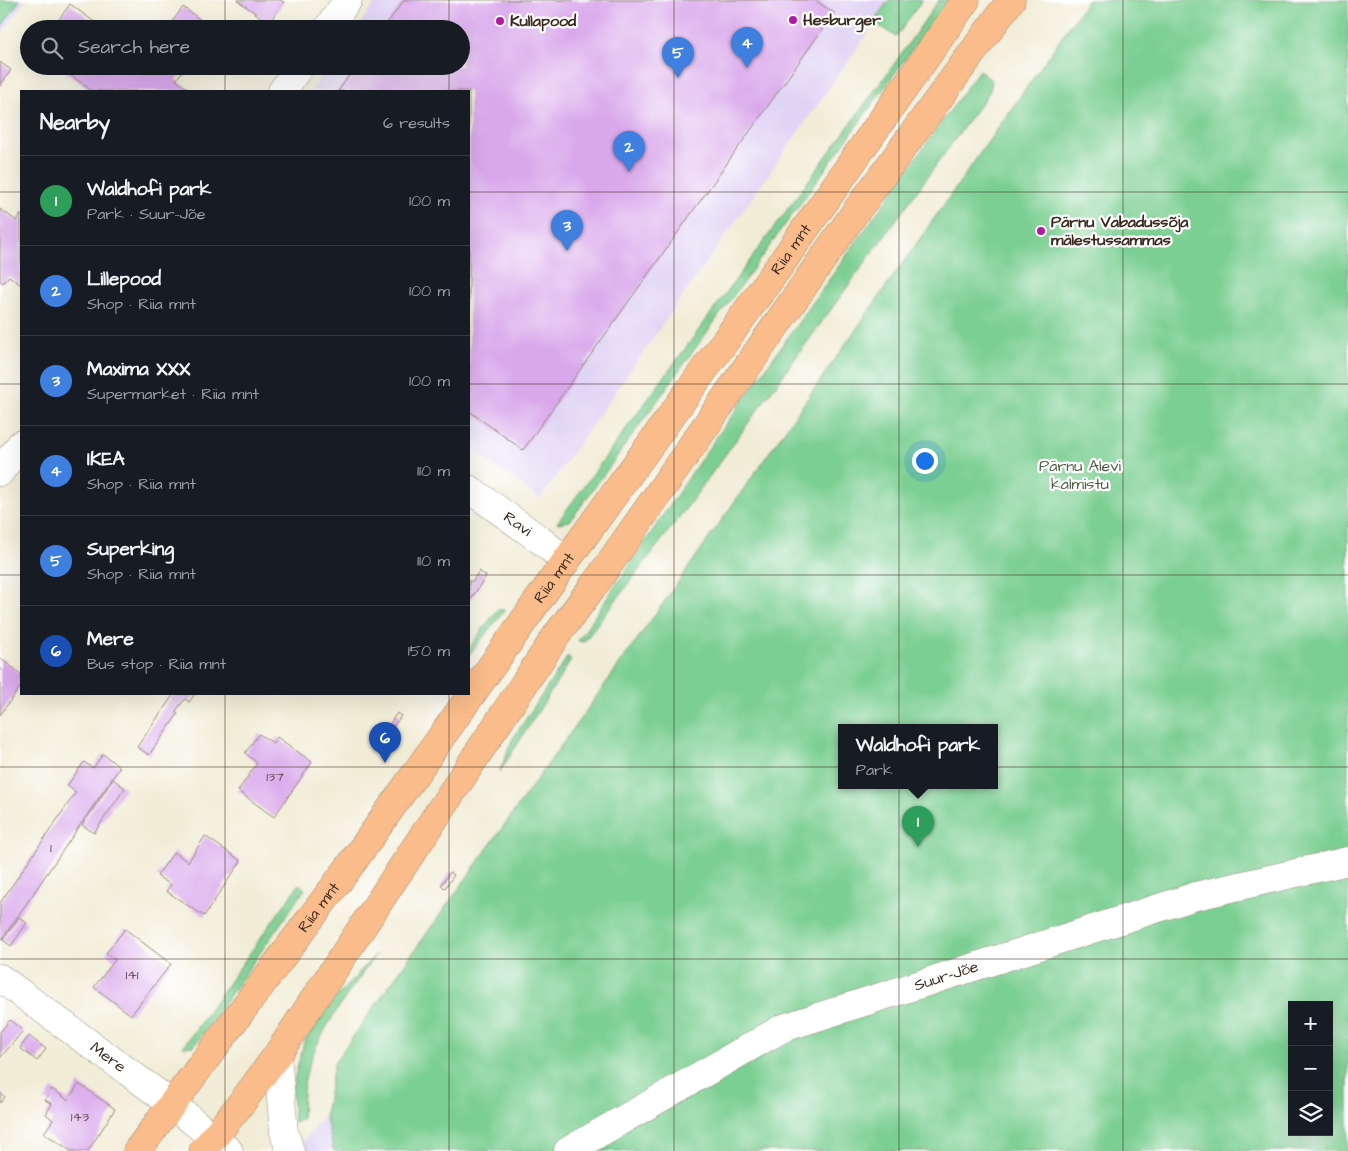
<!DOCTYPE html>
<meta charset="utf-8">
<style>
body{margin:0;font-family:"Architects Daughter",sans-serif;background:#242831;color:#f1f3f6}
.controls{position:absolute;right:15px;bottom:15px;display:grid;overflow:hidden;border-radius:0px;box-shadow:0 5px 20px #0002}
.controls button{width:45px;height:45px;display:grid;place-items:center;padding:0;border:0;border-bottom:1px solid #363941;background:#171b24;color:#f1f3f6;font:25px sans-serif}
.you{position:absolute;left:924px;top:460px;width:18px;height:18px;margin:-12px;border:4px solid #fff;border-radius:50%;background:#1a73e8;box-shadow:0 0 0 8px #1a73e833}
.badge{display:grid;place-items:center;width:32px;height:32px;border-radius:50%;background:#d690ce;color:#fff;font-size:16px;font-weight:700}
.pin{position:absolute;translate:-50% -41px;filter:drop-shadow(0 1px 2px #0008)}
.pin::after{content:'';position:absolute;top:26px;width:18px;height:15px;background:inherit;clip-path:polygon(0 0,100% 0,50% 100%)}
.popup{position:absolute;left:838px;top:724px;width:160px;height:65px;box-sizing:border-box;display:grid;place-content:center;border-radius:0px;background:#171b24;filter:drop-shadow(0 1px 4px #0005);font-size:16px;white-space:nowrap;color:#9ea1a6}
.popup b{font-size:19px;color:#f1f3f6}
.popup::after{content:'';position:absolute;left:50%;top:100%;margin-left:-10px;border:10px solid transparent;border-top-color:#171b24}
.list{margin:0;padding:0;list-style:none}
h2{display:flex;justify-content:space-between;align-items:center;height:65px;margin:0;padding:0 20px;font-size:21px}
h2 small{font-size:16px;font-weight:400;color:#9ea1a6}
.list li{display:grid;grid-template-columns:32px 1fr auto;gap:15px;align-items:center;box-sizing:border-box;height:90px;padding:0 20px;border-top:1px solid #363941}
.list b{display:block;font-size:19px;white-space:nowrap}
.list p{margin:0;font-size:16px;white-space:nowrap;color:#9ea1a6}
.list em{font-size:16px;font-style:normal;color:#9ea1a6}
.icon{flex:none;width:28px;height:28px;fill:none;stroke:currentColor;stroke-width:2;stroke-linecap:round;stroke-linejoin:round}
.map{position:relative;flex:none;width:1348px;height:1151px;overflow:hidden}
.search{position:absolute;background:#171b24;box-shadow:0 5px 20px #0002;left:20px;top:20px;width:450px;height:55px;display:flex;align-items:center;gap:12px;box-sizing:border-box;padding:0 18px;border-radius:28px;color:#9ea1a6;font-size:19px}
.panel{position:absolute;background:#171b24;box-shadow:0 5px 20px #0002;left:20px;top:90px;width:450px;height:605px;border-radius:0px}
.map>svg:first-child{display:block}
</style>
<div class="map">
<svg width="1348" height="1151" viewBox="0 0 1348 1151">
<rect width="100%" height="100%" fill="#fff"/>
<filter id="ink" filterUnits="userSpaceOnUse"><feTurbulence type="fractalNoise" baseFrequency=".02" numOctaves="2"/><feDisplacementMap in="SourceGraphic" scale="10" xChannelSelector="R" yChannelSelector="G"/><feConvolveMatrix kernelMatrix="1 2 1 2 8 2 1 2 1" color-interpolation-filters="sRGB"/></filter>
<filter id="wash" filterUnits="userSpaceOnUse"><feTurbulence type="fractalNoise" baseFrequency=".0096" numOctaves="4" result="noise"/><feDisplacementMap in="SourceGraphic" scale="20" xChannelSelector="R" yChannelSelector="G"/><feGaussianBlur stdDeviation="1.12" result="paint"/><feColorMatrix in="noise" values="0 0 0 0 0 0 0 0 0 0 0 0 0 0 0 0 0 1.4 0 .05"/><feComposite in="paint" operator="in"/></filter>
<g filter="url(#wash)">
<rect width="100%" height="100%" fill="#f1ecd5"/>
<g fill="#e0d4f4">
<polygon points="0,0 26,0 0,36"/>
<polygon points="377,0 891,0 540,499 469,447 469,91 311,91 329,66 461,66 461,29 356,29"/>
<polygon points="325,1115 334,1151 294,1151"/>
</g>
<g fill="#7bcf92" stroke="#5b7c58" fill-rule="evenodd">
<polygon points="0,0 20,0 0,29"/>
<polygon points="889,0 922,0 896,37 873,22"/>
<polygon points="939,0 948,0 570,521 557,523 887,74"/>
<path d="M1088,0H1348V1151H334L325,1115L334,1063L664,602ZM842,728H994V786H842ZM1292,1005H1329V1132H1292Z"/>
<polygon points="979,70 992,81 990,91 690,503 584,642 578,641 706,452"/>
<polygon points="497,610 505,610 469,655 469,648"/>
<polygon points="568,656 571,660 499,773 512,740"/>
<polygon points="299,884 305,889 194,1046 183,1047"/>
<path d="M376,954C350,992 312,1038 304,1084C302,1095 303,1108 302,1119L294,1123L292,1088L304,1042L331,1003Z"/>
</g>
<g id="blocks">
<g fill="#d9a8eb">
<polygon points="237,0 280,0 284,2 269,23"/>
<polygon points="404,0 815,0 834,13 523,450 469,411 469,91 338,91 356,66 461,66 461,29 383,29"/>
<polygon points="70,4 104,29 52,29"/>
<polygon points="183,7 213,29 167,29"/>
<polygon points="0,62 11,70 0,86"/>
<polygon points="58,66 186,66 176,80 191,91 92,91"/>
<polygon points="0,209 17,221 21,214 21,285 9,276 3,283 0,281"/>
<polygon points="479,571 486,576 469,602 469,580 472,582"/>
<polygon points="0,658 21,674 21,686 0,715"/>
<polygon points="174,694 195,694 189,702 185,699 175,712 178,714 149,755 137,747"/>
<polygon points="397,713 401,716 392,729 388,726"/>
<polygon points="259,734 273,743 277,737 312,762 274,817 238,791 257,763 245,753"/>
<polygon points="103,754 120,767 2,939 0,938 0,903 76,792 67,786 84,762 93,768"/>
<polygon points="113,779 125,788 94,833 82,825"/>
<polygon points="205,836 241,861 204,916 166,891 171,885 157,876 174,852 188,862"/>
<polygon points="450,872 454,875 445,888 441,885"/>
<polygon points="19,917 27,923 11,946 3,940"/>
<polygon points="125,929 171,964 131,1015 94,987 115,960 106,953"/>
<polygon points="10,1020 23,1031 0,1058 0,1032"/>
<polygon points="29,1036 46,1049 37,1061 20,1048"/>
<polygon points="79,1084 115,1109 88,1151 71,1151 44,1133 53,1120 46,1114 52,1104 45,1100 52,1089 68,1100"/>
<polygon points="0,1093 5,1097 0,1103"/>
</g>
</g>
</g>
<g filter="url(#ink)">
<use href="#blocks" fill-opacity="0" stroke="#968b7a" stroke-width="1"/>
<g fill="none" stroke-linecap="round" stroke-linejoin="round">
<defs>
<g id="minor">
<polyline points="327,29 348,0"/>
<polyline points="282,91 300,66"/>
<polyline points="0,472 21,444"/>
<path id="s1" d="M469,489L539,539L566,561"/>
<path id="s2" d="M0,978L172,1104L229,1151"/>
<polyline points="277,1055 284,1132 290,1151"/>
<path id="s3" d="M568,1151L783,1028L1196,896L1348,861"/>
</g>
<g id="major">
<path id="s4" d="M137,1151L352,863L566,561L780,265L966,0"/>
<polyline points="203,1151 243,1101 277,1055 556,636 600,577 854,214 1011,0"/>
</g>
</defs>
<use href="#minor" stroke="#968b7a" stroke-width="29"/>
<use href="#major" stroke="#968b7a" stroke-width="29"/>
<use href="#minor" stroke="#fff" stroke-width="28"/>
<use href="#major" stroke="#f9bc8a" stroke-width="28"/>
</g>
</g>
<path fill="none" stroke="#3b2a1e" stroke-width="1" stroke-opacity="0.55" d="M225,0V29M449,0V29M674,0V1151M899,0V1151M1123,0V1151M225,66V91M449,66V91M0,192H21M469,192H1348M0,384H21M469,384H1348M0,575H21M469,575H1348M225,694V1151M449,694V1151M0,767H1348M0,959H1348"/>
<g fill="#b5179e" stroke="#fff" stroke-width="2">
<circle cx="793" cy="20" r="5"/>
<circle cx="500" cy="21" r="5"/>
<circle cx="1041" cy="231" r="5"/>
</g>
<g text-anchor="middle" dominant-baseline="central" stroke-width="4.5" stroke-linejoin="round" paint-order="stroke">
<g font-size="14" fill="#624a51">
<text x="275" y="777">137</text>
<text x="51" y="848">1</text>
<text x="132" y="975">141</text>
<text x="80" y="1117">143</text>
</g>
<g font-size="16" font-weight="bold" fill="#3b2a1e" stroke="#fff" text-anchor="start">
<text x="803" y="20">Hesburger</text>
<text x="510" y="21">Kullapood</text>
<text x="1051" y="222">Pärnu Vabadussõja<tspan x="1051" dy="18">mälestussammas</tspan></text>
</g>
<g font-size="16" fill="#3b2a1e" stroke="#fff">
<text stroke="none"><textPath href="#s4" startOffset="1114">Riia mnt</textPath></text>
<text stroke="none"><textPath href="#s1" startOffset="60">Ravi</textPath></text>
<text stroke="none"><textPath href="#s4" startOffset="709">Riia mnt</textPath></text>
<text stroke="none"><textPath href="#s4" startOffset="304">Riia mnt</textPath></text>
<text stroke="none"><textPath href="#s3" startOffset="419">Suur-Jõe</textPath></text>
<text stroke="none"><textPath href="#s2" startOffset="134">Mere</textPath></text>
</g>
<g font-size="16" fill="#4e5c41" stroke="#fff">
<text x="1080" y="466">Pärnu Alevi<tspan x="1080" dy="18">kalmistu</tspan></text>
</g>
</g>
</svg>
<div class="controls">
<button>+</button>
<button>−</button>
<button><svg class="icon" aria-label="layers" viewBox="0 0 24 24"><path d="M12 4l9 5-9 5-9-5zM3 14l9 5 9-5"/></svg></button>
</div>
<div class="you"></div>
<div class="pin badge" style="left:918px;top:847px;background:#2e9e5b">1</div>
<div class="popup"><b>Waldhofi park</b>Park</div>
<div class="pin badge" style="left:629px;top:172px;background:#3f7fe0">2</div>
<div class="pin badge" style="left:567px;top:251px;background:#3f7fe0">3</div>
<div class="pin badge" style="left:747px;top:68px;background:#3f7fe0">4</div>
<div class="pin badge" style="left:678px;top:78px;background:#3f7fe0">5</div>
<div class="pin badge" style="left:385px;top:763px;background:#1a4fb4">6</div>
<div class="search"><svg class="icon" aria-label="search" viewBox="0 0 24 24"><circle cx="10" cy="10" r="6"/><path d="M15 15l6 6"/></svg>Search here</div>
<section class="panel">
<h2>Nearby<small>6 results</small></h2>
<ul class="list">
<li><span class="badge" style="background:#2e9e5b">1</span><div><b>Waldhofi park</b><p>Park · Suur-Jõe</p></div><em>100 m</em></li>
<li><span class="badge" style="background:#3f7fe0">2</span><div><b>Lillepood</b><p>Shop · Riia mnt</p></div><em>100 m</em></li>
<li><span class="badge" style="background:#3f7fe0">3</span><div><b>Maxima XXX</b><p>Supermarket · Riia mnt</p></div><em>100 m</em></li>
<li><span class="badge" style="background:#3f7fe0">4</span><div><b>IKEA</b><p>Shop · Riia mnt</p></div><em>110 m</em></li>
<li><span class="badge" style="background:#3f7fe0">5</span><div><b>Superking</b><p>Shop · Riia mnt</p></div><em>110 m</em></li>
<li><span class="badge" style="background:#1a4fb4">6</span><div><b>Mere</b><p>Bus stop · Riia mnt</p></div><em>150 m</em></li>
</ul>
</section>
</div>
